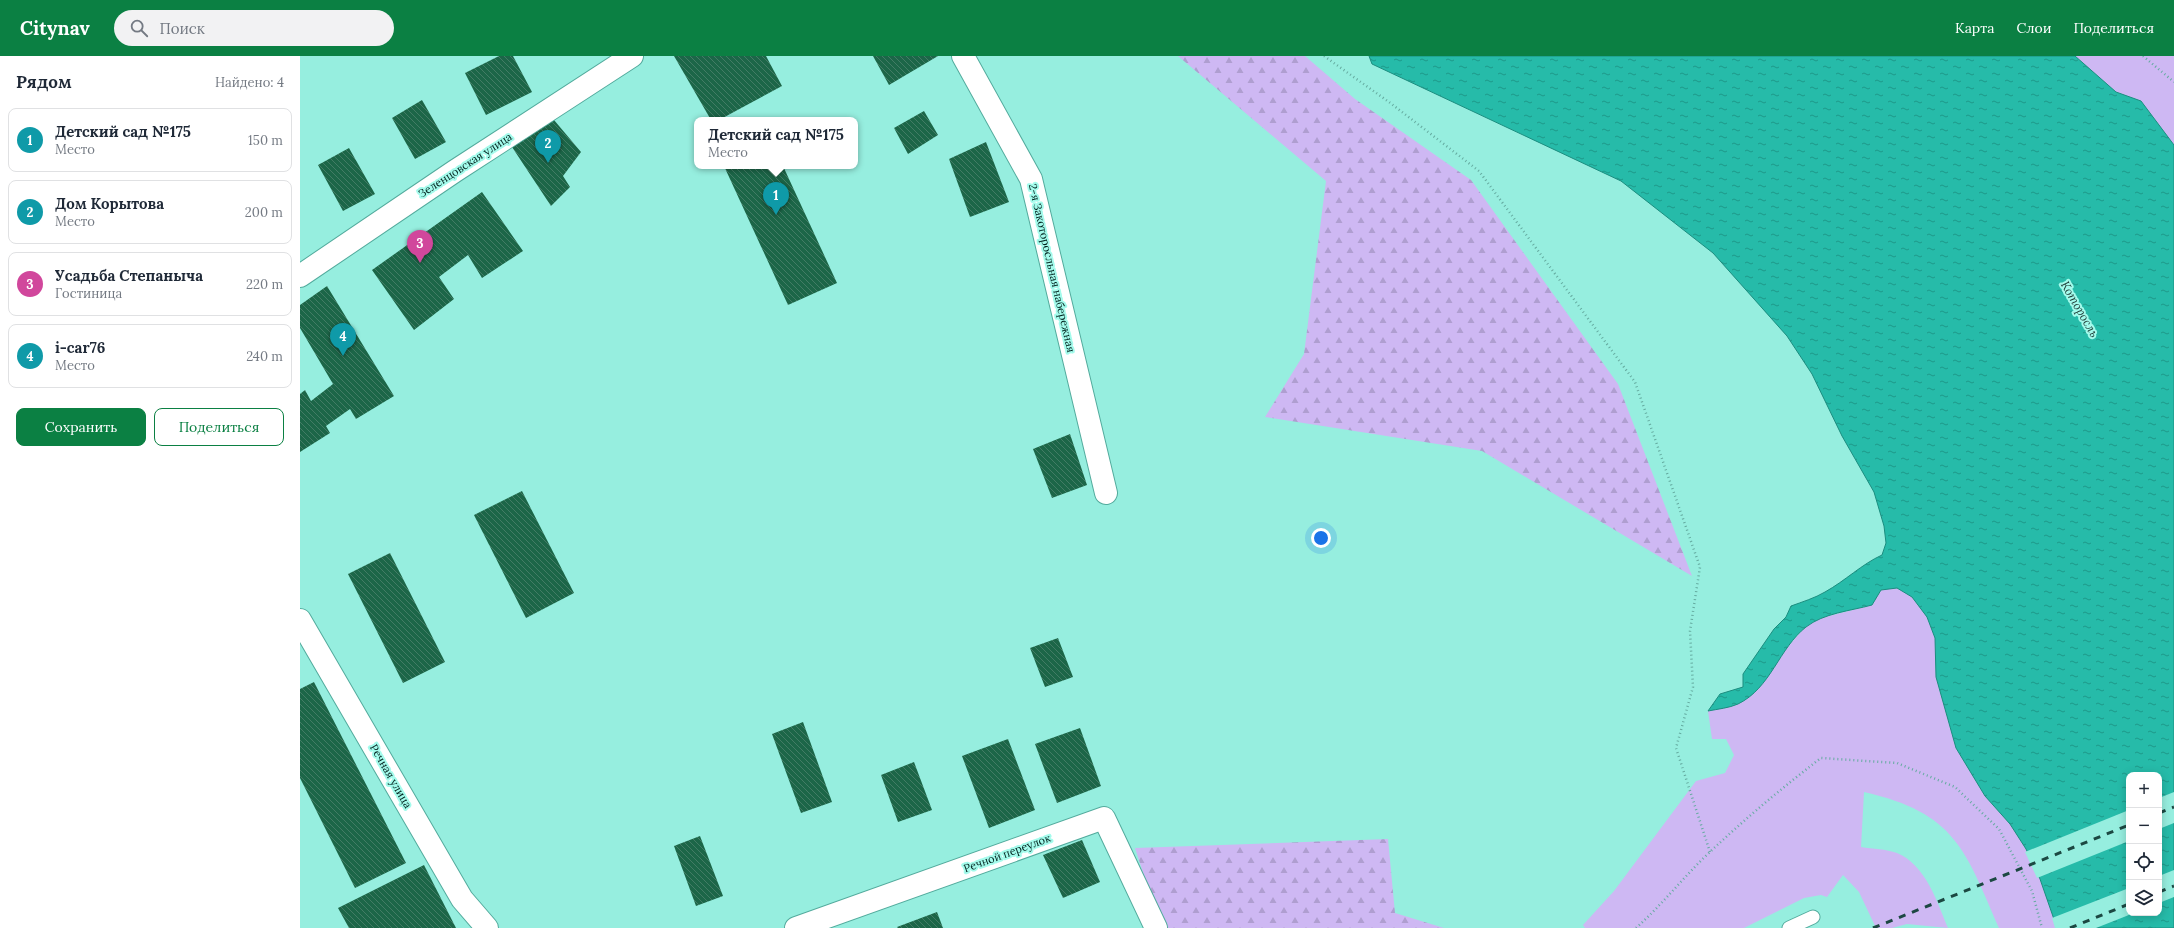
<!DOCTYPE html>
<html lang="ru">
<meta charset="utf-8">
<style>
body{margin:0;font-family:Lora,serif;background:#f2f2f3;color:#1f2937}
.controls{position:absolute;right:12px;bottom:12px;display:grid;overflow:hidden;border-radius:8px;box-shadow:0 2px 10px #0003}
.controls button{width:36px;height:36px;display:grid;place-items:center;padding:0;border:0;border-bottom:1px solid #e0e1e3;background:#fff;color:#1f2937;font:20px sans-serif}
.you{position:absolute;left:1021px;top:482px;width:14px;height:14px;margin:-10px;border:3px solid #fff;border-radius:50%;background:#1a73e8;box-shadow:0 0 0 6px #1a73e833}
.badge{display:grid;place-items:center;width:26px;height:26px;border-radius:50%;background:#0b8043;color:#fff;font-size:13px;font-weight:700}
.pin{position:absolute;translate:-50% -33px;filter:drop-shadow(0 1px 2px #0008)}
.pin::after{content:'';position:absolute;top:21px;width:14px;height:12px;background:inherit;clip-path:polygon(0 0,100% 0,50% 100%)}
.popup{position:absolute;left:394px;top:61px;width:164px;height:52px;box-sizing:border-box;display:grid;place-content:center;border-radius:8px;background:#fff;filter:drop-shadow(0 1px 3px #0005);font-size:13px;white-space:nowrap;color:#747a83}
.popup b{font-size:15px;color:#1f2937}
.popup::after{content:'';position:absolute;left:50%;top:100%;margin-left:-8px;border:8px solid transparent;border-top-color:#fff}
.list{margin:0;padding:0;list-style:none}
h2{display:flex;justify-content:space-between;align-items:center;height:52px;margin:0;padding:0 16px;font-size:17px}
h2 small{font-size:13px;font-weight:400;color:#747a83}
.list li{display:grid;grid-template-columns:26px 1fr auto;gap:12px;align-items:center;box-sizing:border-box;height:64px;margin:0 8px 8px;padding:0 8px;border:1px solid #e0e1e3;border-radius:8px}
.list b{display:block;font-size:15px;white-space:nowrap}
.list p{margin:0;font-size:13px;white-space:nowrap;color:#747a83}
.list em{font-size:13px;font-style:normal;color:#747a83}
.actions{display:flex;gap:8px;padding:12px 16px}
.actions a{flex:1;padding:9px 0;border:1px solid #0b8043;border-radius:8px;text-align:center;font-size:14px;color:#0b8043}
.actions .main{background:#0b8043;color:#fff}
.icon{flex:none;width:22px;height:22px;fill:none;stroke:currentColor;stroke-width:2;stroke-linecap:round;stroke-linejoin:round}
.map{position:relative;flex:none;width:1874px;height:872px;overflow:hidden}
header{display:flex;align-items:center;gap:24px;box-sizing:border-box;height:56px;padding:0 20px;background:#0b8043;color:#fff}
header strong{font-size:19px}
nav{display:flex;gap:22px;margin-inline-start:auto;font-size:14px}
.search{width:280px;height:36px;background:#f2f2f3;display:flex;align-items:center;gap:10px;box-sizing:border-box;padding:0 14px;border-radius:22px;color:#747a83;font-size:15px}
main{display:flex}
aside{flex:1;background:#fff}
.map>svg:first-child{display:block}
</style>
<header>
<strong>Citynav</strong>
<div class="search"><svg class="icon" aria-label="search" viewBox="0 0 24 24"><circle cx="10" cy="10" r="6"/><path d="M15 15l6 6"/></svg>Поиск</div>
<nav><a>Карта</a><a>Слои</a><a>Поделиться</a></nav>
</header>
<main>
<aside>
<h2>Рядом<small>Найдено: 4</small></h2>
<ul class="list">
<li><span class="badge" style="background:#0f9aa8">1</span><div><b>Детский сад №175</b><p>Место</p></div><em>150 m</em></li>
<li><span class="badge" style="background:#0f9aa8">2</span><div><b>Дом Корытова</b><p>Место</p></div><em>200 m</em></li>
<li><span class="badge" style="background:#d1479c">3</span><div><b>Усадьба Степаныча</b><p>Гостиница</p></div><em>220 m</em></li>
<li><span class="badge" style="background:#0f9aa8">4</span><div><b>i-car76</b><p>Место</p></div><em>240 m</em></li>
</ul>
<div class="actions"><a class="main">Сохранить</a><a>Поделиться</a></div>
</aside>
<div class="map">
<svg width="1874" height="872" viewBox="0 0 1874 872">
<defs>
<pattern id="forest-firs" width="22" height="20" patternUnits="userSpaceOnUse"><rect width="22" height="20" fill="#ceb8f3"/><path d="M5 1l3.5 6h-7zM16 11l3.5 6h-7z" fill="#af9ed0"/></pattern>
<pattern id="water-ripples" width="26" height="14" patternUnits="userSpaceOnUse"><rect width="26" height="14" fill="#26bba9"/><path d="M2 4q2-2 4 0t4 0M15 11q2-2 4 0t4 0" fill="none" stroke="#1e9889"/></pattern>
<pattern id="building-back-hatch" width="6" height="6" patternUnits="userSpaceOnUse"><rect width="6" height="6" fill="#1c6648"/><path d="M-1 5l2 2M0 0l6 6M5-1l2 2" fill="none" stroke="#427c65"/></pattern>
</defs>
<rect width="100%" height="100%" fill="#96eedf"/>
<g fill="#ceb8f3">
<polygon points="1775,0 1874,0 1874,89 1841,45 1816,36"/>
<path d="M1597,531L1612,541L1627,561L1635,582L1636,621L1656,692L1685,740L1710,768L1726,793L1740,823L1757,872H1699C1665,794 1656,757 1564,736L1561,791C1573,793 1586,793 1597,797C1626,809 1637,846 1648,872L1607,868L1592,872H1576L1559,836L1543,819L1527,841L1521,839L1504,842L1444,872H1285L1283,869L1314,835L1396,725L1425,717L1434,699L1426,683H1412L1408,655L1438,648L1505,571L1521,562L1572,549L1581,534Z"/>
</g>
<g fill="url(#forest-firs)">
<polygon points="878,0 1005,0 1055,43 1171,124 1318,328 1392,520 1182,395 965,361 1004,298 1026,125"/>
<polygon points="1088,783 1095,857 1144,872 861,872 835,792"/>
</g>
<path fill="url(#water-ripples)" stroke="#1b8d7f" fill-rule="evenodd" d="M1069,0H1775L1816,36L1841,45L1874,89V872H1757L1740,823L1726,793L1710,768L1685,740L1656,692L1636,621L1635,582L1627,561L1612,541L1597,532L1581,534L1572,549C1550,555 1524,557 1506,571C1479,592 1471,632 1438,648C1429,652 1418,653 1408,655L1420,638L1443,631V618L1474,573L1486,561L1491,550C1502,546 1515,542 1525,536C1545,525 1562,508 1582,499L1586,487L1584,470L1574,436L1542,380L1512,318L1487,280L1413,197L1321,125L1072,8ZM1829,719H1859V857H1829Z"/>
<g fill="#96eedf">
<polygon points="1874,736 1874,767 1859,773 1859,742"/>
<polygon points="1829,754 1829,785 1737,822 1725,796"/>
<polygon points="1874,814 1874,841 1859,847 1859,820"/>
<polygon points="1829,832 1829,857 1834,857 1796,872 1755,872 1752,862"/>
</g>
<g fill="url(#building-back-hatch)">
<polygon points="199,0 213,0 232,36 186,59 165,17"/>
<polygon points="374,0 466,0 482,30 419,64 411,64"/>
<polygon points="573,0 638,0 589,29"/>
<polygon points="122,44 146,86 115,103 92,62"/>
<polygon points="624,55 638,79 608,98 594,72"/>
<polygon points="254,64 281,96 263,120 270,131 251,150 212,91"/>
<polygon points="686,86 709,146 670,161 649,103"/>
<polygon points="49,92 75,138 43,155 18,109"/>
<polygon points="424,110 483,110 537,227 488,249"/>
<polygon points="182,136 223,195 182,222 168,199 139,221 154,243 114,274 72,214"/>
<polygon points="27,230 94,340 56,363 50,353 26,370 30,377 0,396 0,338 5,334 11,345 33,328 0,272 0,249"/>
<polygon points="770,378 787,429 752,442 733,393"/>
<polygon points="222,435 274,537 226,562 174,459"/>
<polygon points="90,497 145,606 103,627 48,518"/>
<polygon points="758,582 773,621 745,631 730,592"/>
<polygon points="14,626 106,807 55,832 0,722 0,633"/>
<polygon points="503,666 532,746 501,757 472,678"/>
<polygon points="780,672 801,730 757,747 735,688"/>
<polygon points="708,683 735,754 689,772 662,700"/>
<polygon points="614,706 632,754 598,766 581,719"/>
<polygon points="400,780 423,840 396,850 374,790"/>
<polygon points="782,784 800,826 763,842 743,799"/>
<polygon points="124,809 156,872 49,872 38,852"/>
<polygon points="637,856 643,872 598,872 597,871"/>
</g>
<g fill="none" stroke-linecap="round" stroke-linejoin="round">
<defs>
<polyline id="service" points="1489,872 1513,861"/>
<g id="minor">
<polyline points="663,0 731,123 806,437"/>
<polyline points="0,220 155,115 332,0"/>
<polyline points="0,564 162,843 187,872"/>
<polyline points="496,872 804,762 856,872"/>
</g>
</defs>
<use href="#service" stroke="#53ab9d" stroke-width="15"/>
<use href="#minor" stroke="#53ab9d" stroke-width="24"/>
<g stroke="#65aba0" stroke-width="2.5" stroke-dasharray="1 3" stroke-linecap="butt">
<polyline points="1024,0 1089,46 1179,115 1335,326 1400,511 1390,575 1393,631 1376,692 1410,796"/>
<polyline points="1843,0 1874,26"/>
<path d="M1336,872C1363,848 1385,819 1411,795C1446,762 1483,731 1521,702L1597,707L1655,731L1699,773L1732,835L1742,872"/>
</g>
<use href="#service" stroke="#fff" stroke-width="13"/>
<use href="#minor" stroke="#fff" stroke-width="22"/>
<g stroke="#1c4842" stroke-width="3" stroke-dasharray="7 7" stroke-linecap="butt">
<polyline points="1859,757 1874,751"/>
<polyline points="1859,836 1874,830"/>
<polyline points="1573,872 1829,769"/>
<polyline points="1770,872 1829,848"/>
</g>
</g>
<g text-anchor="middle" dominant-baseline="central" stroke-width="4" stroke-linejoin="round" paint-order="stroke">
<g font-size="11" fill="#00221d" stroke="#a4fbec">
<text transform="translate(165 109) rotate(-33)">Зеленцовская улица</text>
<text transform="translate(752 212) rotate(77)">2-я Закоторосльная набережная</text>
<text transform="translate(91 720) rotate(60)">Речная улица</text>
<text transform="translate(707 797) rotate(-20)">Речной переулок</text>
</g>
<g font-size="12" font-style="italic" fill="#203d38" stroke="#a4fbec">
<text transform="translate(1780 253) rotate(60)">Которосль</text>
</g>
</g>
</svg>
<div class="controls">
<button>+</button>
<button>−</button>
<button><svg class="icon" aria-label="locate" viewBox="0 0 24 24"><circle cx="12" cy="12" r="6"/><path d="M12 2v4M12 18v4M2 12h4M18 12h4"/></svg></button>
<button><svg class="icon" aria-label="layers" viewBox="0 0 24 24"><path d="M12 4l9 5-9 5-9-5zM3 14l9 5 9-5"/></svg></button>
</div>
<div class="you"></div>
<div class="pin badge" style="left:476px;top:159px;background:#0f9aa8">1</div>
<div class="popup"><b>Детский сад №175</b>Место</div>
<div class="pin badge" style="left:248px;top:107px;background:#0f9aa8">2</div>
<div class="pin badge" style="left:120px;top:207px;background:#d1479c">3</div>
<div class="pin badge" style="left:43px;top:300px;background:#0f9aa8">4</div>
</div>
</main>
